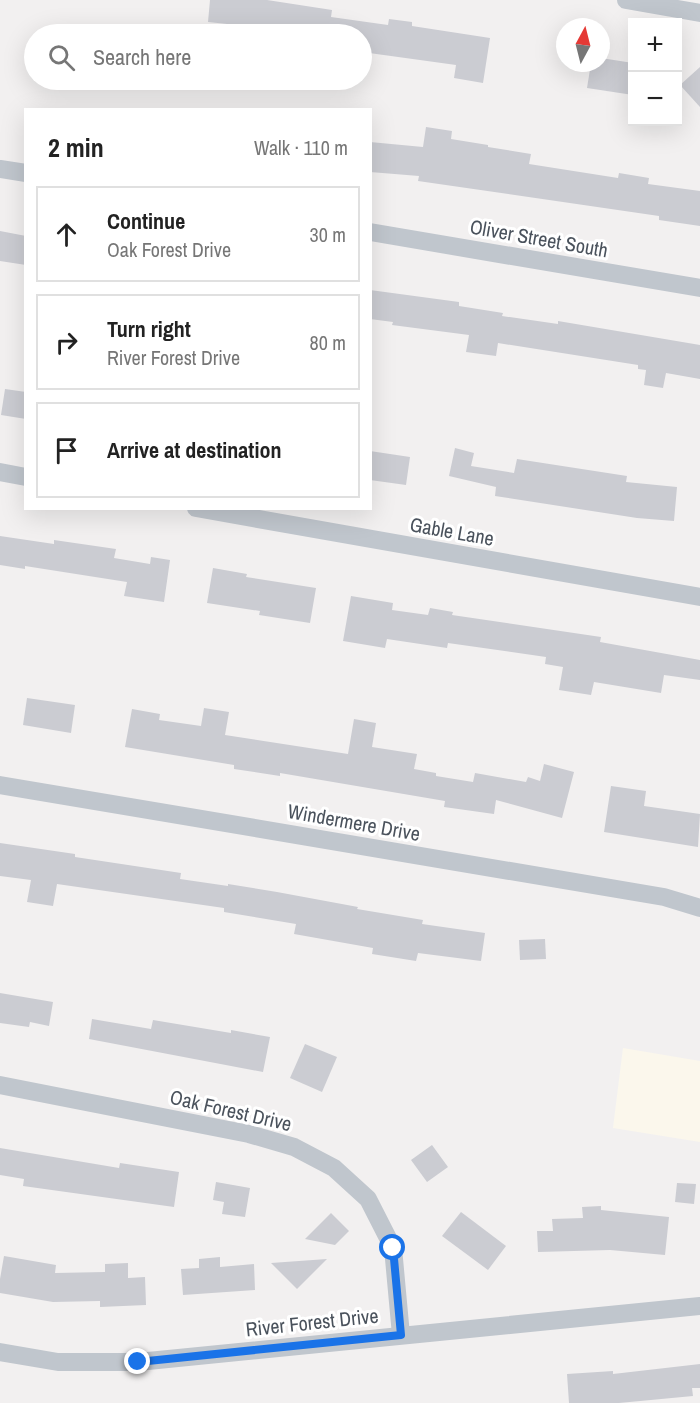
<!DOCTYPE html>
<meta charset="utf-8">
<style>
body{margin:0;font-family:"Archivo Narrow",sans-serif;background:#f6f6f6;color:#222}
.controls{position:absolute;right:18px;top:18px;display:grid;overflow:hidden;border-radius:0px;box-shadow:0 6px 24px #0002}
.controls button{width:54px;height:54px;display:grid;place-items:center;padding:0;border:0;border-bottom:2px solid #e0e0e0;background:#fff;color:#222;font:30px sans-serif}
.compass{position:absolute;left:556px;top:18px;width:54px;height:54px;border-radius:50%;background:#fff;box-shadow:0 6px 24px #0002;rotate:7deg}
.stop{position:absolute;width:18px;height:18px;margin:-14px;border:4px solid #1a73e8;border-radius:50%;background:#fff}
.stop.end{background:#1a73e8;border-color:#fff;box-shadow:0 2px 6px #0008}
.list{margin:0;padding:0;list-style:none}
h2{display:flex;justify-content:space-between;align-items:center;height:78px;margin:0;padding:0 24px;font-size:26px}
h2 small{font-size:20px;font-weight:400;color:#767676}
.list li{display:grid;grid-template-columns:39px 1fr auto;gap:18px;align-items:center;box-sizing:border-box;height:96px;margin:0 12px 12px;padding:0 12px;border:2px solid #e0e0e0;border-radius:0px}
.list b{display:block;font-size:22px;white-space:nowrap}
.list p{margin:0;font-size:20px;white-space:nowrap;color:#767676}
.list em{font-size:20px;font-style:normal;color:#767676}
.icon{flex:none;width:33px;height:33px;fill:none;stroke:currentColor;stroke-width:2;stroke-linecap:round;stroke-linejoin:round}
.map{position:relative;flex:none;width:700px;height:1403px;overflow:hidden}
.search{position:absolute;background:#fff;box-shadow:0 6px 24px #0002;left:24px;top:24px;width:348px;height:66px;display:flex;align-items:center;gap:15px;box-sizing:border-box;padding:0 21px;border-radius:33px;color:#767676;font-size:22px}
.panel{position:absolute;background:#fff;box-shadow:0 6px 24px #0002;left:24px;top:108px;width:348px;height:402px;border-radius:0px}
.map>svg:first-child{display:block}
</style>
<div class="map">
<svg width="700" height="1403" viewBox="0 0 700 1403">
<rect width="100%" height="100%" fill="#f2f0f0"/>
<polygon fill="#fbf7ec" points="623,1048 700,1061 700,1142 613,1128"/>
<g fill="#cbccd2">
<polygon points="210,0 267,0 332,10 331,17 388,25 389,19 412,22 412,26 490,38 483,83 454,78 456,65 362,52 362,34 265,34 266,28 208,22"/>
<polygon points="601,58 633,63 633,95 587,88 591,63 601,63"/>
<polygon points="700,67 700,107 680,85"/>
<polygon points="426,127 452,131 451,139 488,145 488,147 531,154 529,164 618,178 619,173 649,178 648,184 700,191 700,226 659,220 659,216 418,181 419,176 370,172 370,142 423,147"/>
<polygon points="0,231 26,236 26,265 0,261"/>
<polygon points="370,290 459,302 459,306 503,313 502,316 558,324 558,321 700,345 700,379 666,373 663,388 644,385 646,370 638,369 638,365 498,343 496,356 466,352 469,335 392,325 393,322 370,319"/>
<polygon points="5,389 26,392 26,419 1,415"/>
<polygon points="455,448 474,453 471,466 514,473 517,459 627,476 626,482 677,487 674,521 637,518 495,496 496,487 449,476"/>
<polygon points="370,451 410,457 406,485 370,480"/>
<polygon points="0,536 54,544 54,540 116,549 114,558 150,564 151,557 170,560 164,602 124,596 127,582 25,566 25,569 0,565"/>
<polygon points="213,568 247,574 246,577 316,588 310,623 259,615 260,611 207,603"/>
<polygon points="351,596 393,603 392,610 428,615 430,608 453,612 452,615 601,637 600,642 700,660 700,680 664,675 661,693 594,682 591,695 559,690 563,667 545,664 546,657 448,643 447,648 387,639 385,648 343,641"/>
<polygon points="27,698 75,705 71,733 23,725"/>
<polygon points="204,708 229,712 225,735 348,754 354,719 376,723 372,747 417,754 414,769 436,773 436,776 473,782 475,773 526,782 528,777 540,781 544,764 574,772 562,818 496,800 494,814 444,807 445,801 280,773 280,776 234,769 234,765 125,747 132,709 160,714 159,720 201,726"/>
<polygon points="611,786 646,791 644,806 700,814 698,847 604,832"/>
<polygon points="0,843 75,854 75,857 181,873 180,879 228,886 228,884 277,892 358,907 357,909 423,920 422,924 485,933 481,961 418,953 416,961 372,954 373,948 294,934 296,924 224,912 224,908 57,884 53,906 27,902 31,880 0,876"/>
<polygon points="545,939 546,959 520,960 519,940"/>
<polygon points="0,993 53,1002 49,1026 30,1022 29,1027 0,1023"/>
<polygon points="92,1019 151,1029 153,1020 231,1033 231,1030 270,1037 263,1072 89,1039"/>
<polygon points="305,1044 337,1057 322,1092 290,1078"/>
<polygon points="432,1145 448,1167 427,1182 411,1160"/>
<polygon points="0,1148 119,1168 120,1163 179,1172 174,1207 23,1186 24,1179 0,1175"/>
<polygon points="216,1182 250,1188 245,1217 222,1214 224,1202 213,1200"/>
<polygon points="677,1183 696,1184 694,1204 675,1202"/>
<polygon points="601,1206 601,1210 669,1217 665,1255 610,1250 538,1252 537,1231 553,1231 552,1219 583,1218 582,1207"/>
<polygon points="461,1212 506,1246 488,1270 442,1236"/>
<polygon points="331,1213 349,1231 335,1245 305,1239"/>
<polygon points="4,1256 56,1265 55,1273 105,1272 105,1264 128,1263 128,1278 145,1277 146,1305 100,1307 100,1301 53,1302 0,1293 0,1279"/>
<polygon points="220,1257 220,1267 254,1264 255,1290 183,1295 181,1269 199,1268 199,1259"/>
<polygon points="327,1259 297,1289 271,1263"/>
<polygon points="700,1364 700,1388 692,1388 693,1396 619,1403 569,1403 567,1374 613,1371 613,1374"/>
</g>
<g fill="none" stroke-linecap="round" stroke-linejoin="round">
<g stroke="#c0c6cd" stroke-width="18">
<polyline points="626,0 700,13"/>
<polyline points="0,169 26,173"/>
<polyline points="370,232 700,288"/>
<polyline points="0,472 26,477"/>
<polyline points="196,508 700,597"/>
<polyline points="0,785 664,897 700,908"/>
<polyline points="0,1085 249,1134 294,1147 334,1168 368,1199 393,1248 401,1335"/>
<polyline points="0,1352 58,1362 138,1362 700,1306"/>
</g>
</g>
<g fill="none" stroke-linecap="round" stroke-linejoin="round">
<polyline stroke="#1a73e8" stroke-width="8" points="138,1362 401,1335 393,1248"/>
</g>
<g text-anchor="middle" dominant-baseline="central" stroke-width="6" stroke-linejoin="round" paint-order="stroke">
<g font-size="20" fill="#4a525c" stroke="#fff">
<text transform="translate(539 238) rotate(10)">Oliver Street South</text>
<text transform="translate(452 531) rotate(10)">Gable Lane</text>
<text transform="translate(354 822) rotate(10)">Windermere Drive</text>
<text transform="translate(231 1110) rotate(13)">Oak Forest Drive</text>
<text transform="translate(312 1322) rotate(-6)">River Forest Drive</text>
</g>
</g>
</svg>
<div class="controls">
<button>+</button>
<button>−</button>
</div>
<svg class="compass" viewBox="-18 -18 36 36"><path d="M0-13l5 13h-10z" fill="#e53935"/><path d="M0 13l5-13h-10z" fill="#767676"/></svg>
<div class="stop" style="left:393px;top:1248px"></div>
<div class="stop end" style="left:138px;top:1362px"></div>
<div class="search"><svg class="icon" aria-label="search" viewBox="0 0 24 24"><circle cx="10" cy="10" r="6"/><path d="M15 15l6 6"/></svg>Search here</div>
<section class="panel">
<h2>2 min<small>Walk · 110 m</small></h2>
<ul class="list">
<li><svg class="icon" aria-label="ahead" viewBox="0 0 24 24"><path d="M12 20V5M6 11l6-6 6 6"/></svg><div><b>Continue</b><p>Oak Forest Drive</p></div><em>30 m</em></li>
<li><svg class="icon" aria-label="right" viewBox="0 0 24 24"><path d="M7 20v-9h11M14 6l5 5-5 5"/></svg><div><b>Turn right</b><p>River Forest Drive</p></div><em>80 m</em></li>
<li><svg class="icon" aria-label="arrive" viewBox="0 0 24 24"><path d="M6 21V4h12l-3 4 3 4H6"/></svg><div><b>Arrive at destination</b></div></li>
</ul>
</section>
</div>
